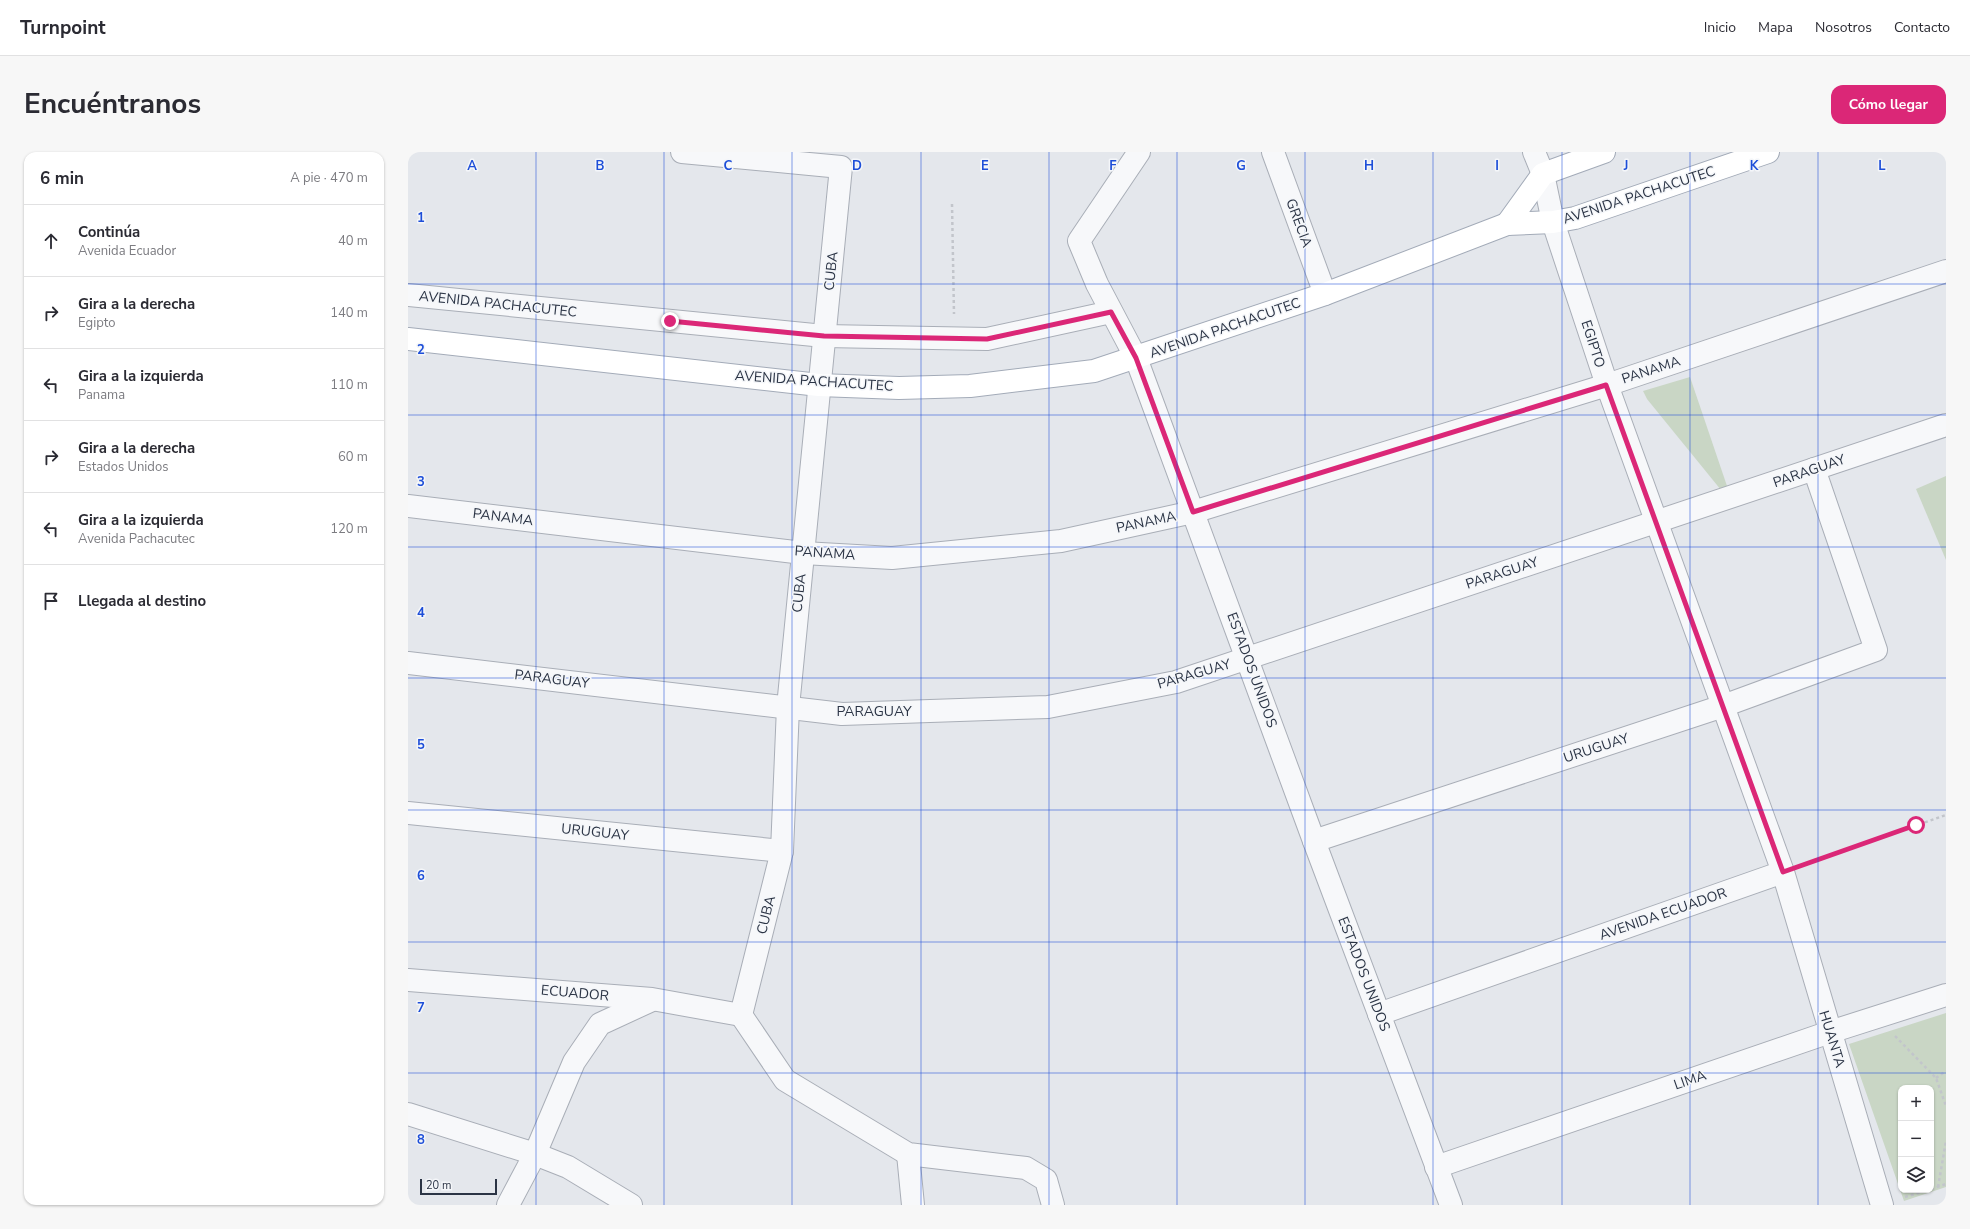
<!DOCTYPE html>
<html lang="es">
<meta charset="utf-8">
<style>
body{margin:0;font-family:"Nunito Sans",sans-serif;background:#f7f7f7;color:#2b2b33}
.controls{position:absolute;right:12px;bottom:12px;display:grid;overflow:hidden;border-radius:8px;box-shadow:0 1px 3px #0004}
.controls button{width:36px;height:36px;display:grid;place-items:center;padding:0;border:0;border-bottom:1px solid #e1e1e2;background:#fff;color:#2b2b33;font:20px sans-serif}
.scale{position:absolute;left:12px;bottom:10px;width:77px;box-sizing:border-box;padding-left:4px;border:2px solid #2b3445;border-top:0;font-size:11px;line-height:14px;white-space:nowrap;color:#2b3445;-webkit-text-stroke:3px #f4f6f9;paint-order:stroke}
.stop{position:absolute;width:12px;height:12px;margin:-9px;border:3px solid #db2777;border-radius:50%;background:#fff}
.stop.end{background:#db2777;border-color:#fff;box-shadow:0 1px 4px #0008}
.list{margin:0;padding:0;list-style:none}
h2{display:flex;justify-content:space-between;align-items:center;height:52px;margin:0;padding:0 16px;font-size:17px}
h2 small{font-size:13px;font-weight:400;color:#7c7c81}
.list li{display:grid;grid-template-columns:26px 1fr auto;gap:12px;align-items:center;box-sizing:border-box;height:72px;padding:0 16px;border-top:1px solid #e1e1e2}
.list b{display:block;font-size:15px;white-space:nowrap}
.list p{margin:0;font-size:13px;white-space:nowrap;color:#7c7c81}
.list em{font-size:13px;font-style:normal;color:#7c7c81}
.icon{flex:none;width:22px;height:22px;fill:none;stroke:currentColor;stroke-width:2;stroke-linecap:round;stroke-linejoin:round}
.map{position:relative;flex:none;width:1538px;height:1053px;overflow:hidden;border-radius:12px}
header{display:flex;align-items:center;gap:24px;box-sizing:border-box;height:56px;padding:0 20px;background:#fff;border-bottom:1px solid #e1e1e2}
header strong{font-size:19px}
nav{display:flex;gap:22px;margin-inline-start:auto;font-size:14px}
.intro{display:flex;align-items:center;justify-content:space-between;box-sizing:border-box;height:96px;padding:0 24px}
h1{margin:0;font-size:28px}
.button{padding:10px 18px;border-radius:12px;background:#db2777;color:#fff;font-size:14px;font-weight:700}
main{display:flex;gap:24px;padding:0 24px}
aside{flex:1;background:#fff;border-radius:12px;box-shadow:0 1px 3px #0004}
.map>svg:first-child{display:block}
</style>
<header>
<strong>Turnpoint</strong>
<nav><a>Inicio</a><a>Mapa</a><a>Nosotros</a><a>Contacto</a></nav>
</header>
<div class="intro"><h1>Encuéntranos</h1><a class="button">Cómo llegar</a></div>
<main>
<aside>
<h2>6 min<small>A pie · 470 m</small></h2>
<ul class="list">
<li><svg class="icon" aria-label="ahead" viewBox="0 0 24 24"><path d="M12 20V5M6 11l6-6 6 6"/></svg><div><b>Continúa</b><p>Avenida Ecuador</p></div><em>40 m</em></li>
<li><svg class="icon" aria-label="right" viewBox="0 0 24 24"><path d="M7 20v-9h11M14 6l5 5-5 5"/></svg><div><b>Gira a la derecha</b><p>Egipto</p></div><em>140 m</em></li>
<li><svg class="icon" aria-label="left" viewBox="0 0 24 24"><path d="M17 20v-9H6M10 6l-5 5 5 5"/></svg><div><b>Gira a la izquierda</b><p>Panama</p></div><em>110 m</em></li>
<li><svg class="icon" aria-label="right" viewBox="0 0 24 24"><path d="M7 20v-9h11M14 6l5 5-5 5"/></svg><div><b>Gira a la derecha</b><p>Estados Unidos</p></div><em>60 m</em></li>
<li><svg class="icon" aria-label="left" viewBox="0 0 24 24"><path d="M17 20v-9H6M10 6l-5 5 5 5"/></svg><div><b>Gira a la izquierda</b><p>Avenida Pachacutec</p></div><em>120 m</em></li>
<li><svg class="icon" aria-label="arrive" viewBox="0 0 24 24"><path d="M6 21V4h12l-3 4 3 4H6"/></svg><div><b>Llegada al destino</b></div></li>
</ul>
</aside>
<div class="map">
<svg width="1538" height="1053" viewBox="0 0 1538 1053">
<rect width="100%" height="100%" fill="#e4e7ec"/>
<g fill="#c9d6c5" fill-rule="evenodd">
<polygon points="1282,225 1319,334 1313,338 1239,247 1235,239"/>
<polygon points="1538,324 1538,408 1508,337"/>
<path d="M1538,861V1035L1496,1049L1441,892ZM1493,936H1523V1038H1493Z"/>
</g>
<g fill="none" stroke-linecap="round" stroke-linejoin="round">
<defs>
<g id="minor">
<polyline points="274,0 433,15 380,555 374,699 333,863"/>
<polyline points="731,0 671,89 689,132 728,206 906,689 1043,1053"/>
<polyline points="865,0 917,142"/>
<polyline points="1126,0 1135,22 1145,70 1199,233 1375,720 1474,1053"/>
<polyline points="0,143 416,184 579,187 703,160"/>
<polyline points="0,354 395,401 484,406 653,389 785,360 1199,233 1538,119"/>
<polyline points="0,511 434,562 640,555 768,530 1538,273"/>
<polyline points="0,661 374,699"/>
<polyline points="906,689 1315,554 1468,498 1406,317"/>
<polyline points="0,828 244,847 333,863"/>
<polyline points="971,862 1375,720"/>
<polyline points="333,863 377,928 500,1002 618,1016 638,1028 645,1053"/>
<polyline points="0,962 127,1002 160,1015 223,1053"/>
<polyline points="500,1002 505,1053"/>
<polyline points="1028,1015 1422,880 1538,843"/>
<polyline points="100,1053 127,1002 166,910 192,872 244,848"/>
</g>
<g id="major">
<polyline points="1099,72 1135,22 1196,0"/>
<polyline points="0,187 411,233 491,236 562,234 686,219 917,142 1099,72 1145,70 1167,66 1360,0"/>
</g>
</defs>
<use href="#minor" stroke="#a9aeb7" stroke-width="24"/>
<use href="#major" stroke="#a3abb8" stroke-width="24"/>
<g stroke="#c2c5cb" stroke-width="2.5" stroke-dasharray="3 3" stroke-linecap="butt">
<polyline points="544,52 546,162"/>
<polyline points="1398,712 1538,663"/>
<polyline points="1487,884 1528,926 1538,954"/>
<polyline points="1528,926 1538,919"/>
<polyline points="1530,1035 1538,989"/>
<polyline points="1523,1037 1538,1032"/>
<polyline points="1497,1045 1521,1038"/>
</g>
<use href="#minor" stroke="#f7f8fa" stroke-width="22"/>
<use href="#major" stroke="#fff" stroke-width="22"/>
</g>
<g fill="none" stroke-linecap="round" stroke-linejoin="round">
<polyline stroke="#db2777" stroke-width="5" points="262,169 416,184 579,187 703,160 728,206 785,360 1198,233 1375,720 1508,673"/>
</g>
<path fill="none" stroke="#1d4ed8" stroke-width="1" stroke-opacity="0.55" d="M128,0V1053M256,0V1053M384,0V1053M513,0V1053M641,0V1053M769,0V1053M897,0V1053M1025,0V1053M1154,0V1053M1282,0V1053M1410,0V1053M0,132H1538M0,263H1538M0,395H1538M0,526H1538M0,658H1538M0,790H1538M0,921H1538"/>
<g text-anchor="middle" dominant-baseline="central" stroke-width="3" stroke-linejoin="round" paint-order="stroke">
<g font-size="14" fill="#2b3445" stroke="#f4f6f9">
<text transform="translate(1231 43) rotate(-18)">AVENIDA PACHACUTEC</text>
<text transform="translate(891 71) rotate(70)">GRECIA</text>
<text transform="translate(423 119) rotate(-84)">CUBA</text>
<text transform="translate(90 152) rotate(6)">AVENIDA PACHACUTEC</text>
<text transform="translate(817 176) rotate(-19)">AVENIDA PACHACUTEC</text>
<text transform="translate(1185 192) rotate(72)">EGIPTO</text>
<text transform="translate(1243 218) rotate(-18)">PANAMA</text>
<text transform="translate(406 229) rotate(4)">AVENIDA PACHACUTEC</text>
<text transform="translate(1401 319) rotate(-19)">PARAGUAY</text>
<text transform="translate(95 365) rotate(7)">PANAMA</text>
<text transform="translate(738 370) rotate(-12)">PANAMA</text>
<text transform="translate(417 401) rotate(4)">PANAMA</text>
<text transform="translate(1094 421) rotate(-18)">PARAGUAY</text>
<text transform="translate(391 441) rotate(-84)">CUBA</text>
<text transform="translate(844 518) rotate(70)">ESTADOS UNIDOS</text>
<text transform="translate(786 522) rotate(-16)">PARAGUAY</text>
<text transform="translate(144 527) rotate(7)">PARAGUAY</text>
<text x="466" y="559">PARAGUAY</text>
<text transform="translate(1188 596) rotate(-18)">URUGUAY</text>
<text transform="translate(187 680) rotate(6)">URUGUAY</text>
<text transform="translate(1255 762) rotate(-19)">AVENIDA ECUADOR</text>
<text transform="translate(358 763) rotate(-76)">CUBA</text>
<text transform="translate(956 822) rotate(69)">ESTADOS UNIDOS</text>
<text transform="translate(167 841) rotate(5)">ECUADOR</text>
<text transform="translate(1424 887) rotate(73)">HUANTA</text>
<text transform="translate(1282 928) rotate(-19)">LIMA</text>
</g>
</g>
<g font-size="13" text-anchor="middle" font-weight="bold" fill="#1d4ed8" stroke="#f4f6f9" stroke-width="3" stroke-linejoin="round" paint-order="stroke">
<text x="64" y="18">A</text>
<text x="192" y="18">B</text>
<text x="320" y="18">C</text>
<text x="449" y="18">D</text>
<text x="577" y="18">E</text>
<text x="705" y="18">F</text>
<text x="833" y="18">G</text>
<text x="961" y="18">H</text>
<text x="1089" y="18">I</text>
<text x="1218" y="18">J</text>
<text x="1346" y="18">K</text>
<text x="1474" y="18">L</text>
<text x="13" y="70">1</text>
<text x="13" y="202">2</text>
<text x="13" y="334">3</text>
<text x="13" y="465">4</text>
<text x="13" y="597">5</text>
<text x="13" y="728">6</text>
<text x="13" y="860">7</text>
<text x="13" y="992">8</text>
</g>
</svg>
<div class="controls">
<button>+</button>
<button>−</button>
<button><svg class="icon" aria-label="layers" viewBox="0 0 24 24"><path d="M12 4l9 5-9 5-9-5zM3 14l9 5 9-5"/></svg></button>
</div>
<div class="scale">20 m</div>
<div class="stop" style="left:1508px;top:673px"></div>
<div class="stop end" style="left:262px;top:169px"></div>
</div>
</main>
